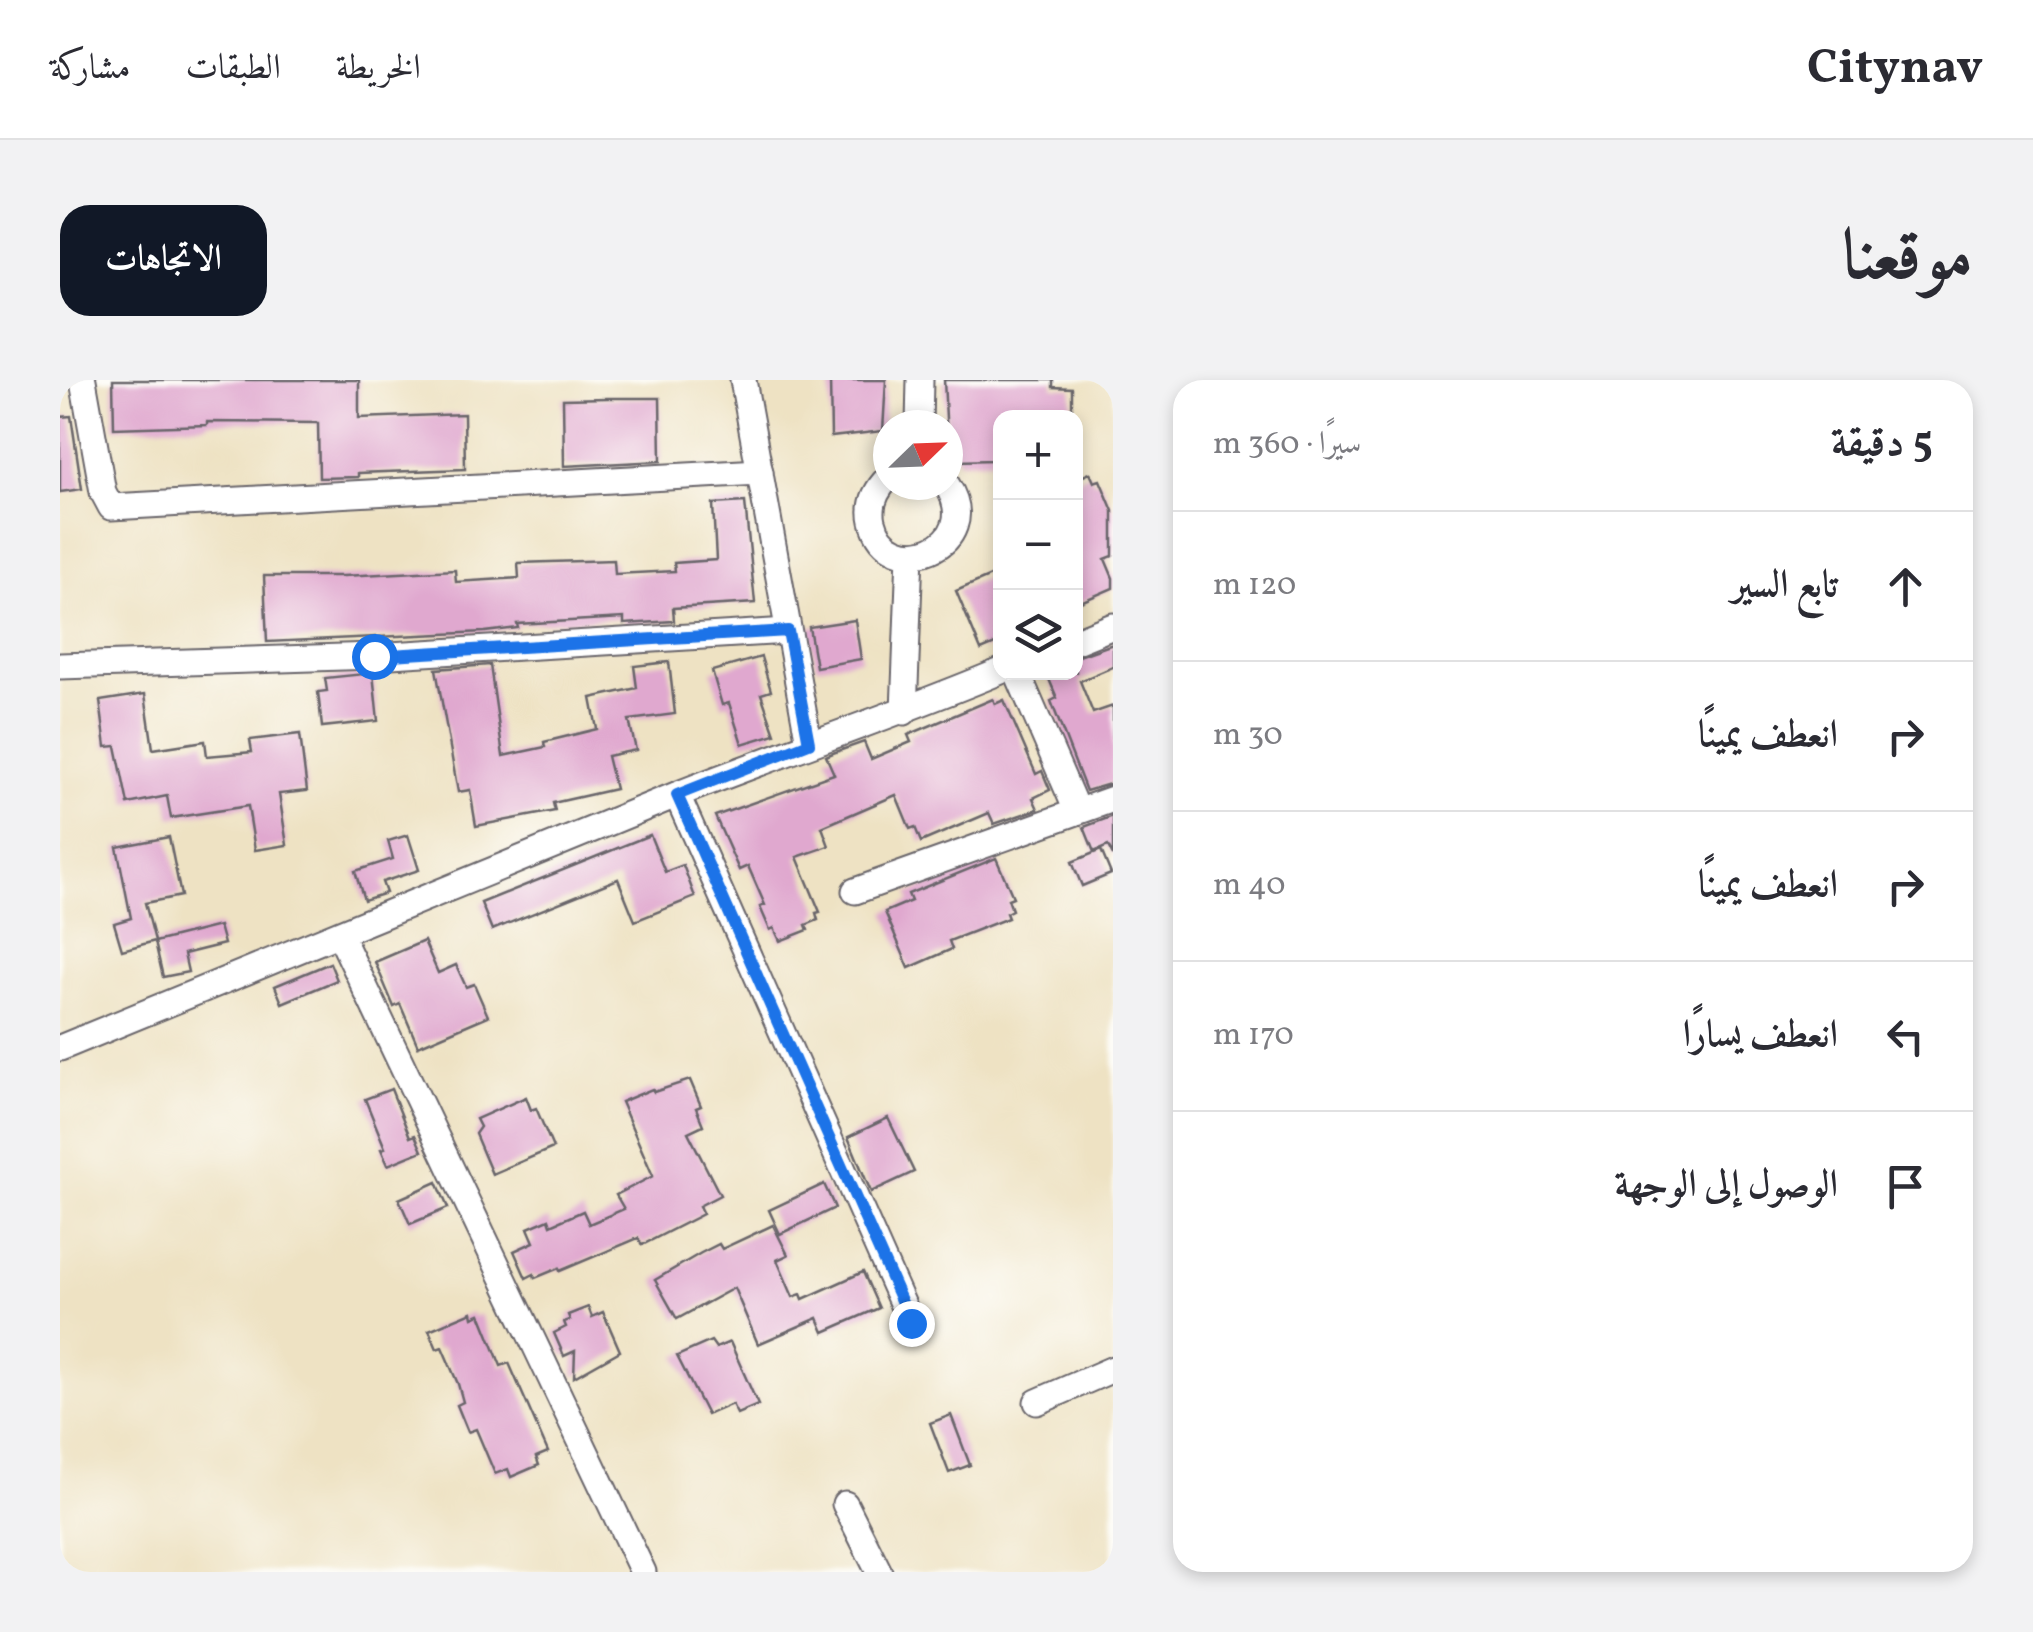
<!DOCTYPE html>
<html lang="ar">
<meta charset="utf-8">
<style>
body{margin:0;font-family:Vollkorn,Amiri,serif;background:#f2f2f3;color:#2b2b33;direction:rtl}
.controls{position:absolute;right:30px;top:30px;display:grid;overflow:hidden;border-radius:20px;box-shadow:0 5px 15px #0003}
.controls button{width:90px;height:90px;display:grid;place-items:center;padding:0;border:0;border-bottom:2px solid #e1e1e2;background:#fff;color:#2b2b33;font:50px sans-serif}
.compass{position:absolute;left:813px;top:30px;width:90px;height:90px;border-radius:50%;background:#fff;box-shadow:0 5px 15px #0003;rotate:67deg}
.stop{position:absolute;width:30px;height:30px;margin:-22px;border:8px solid #1a73e8;border-radius:50%;background:#fff}
.stop.end{background:#1a73e8;border-color:#fff;box-shadow:0 2px 10px #0008}
.list{margin:0;padding:0;list-style:none}
h2{display:flex;justify-content:space-between;align-items:center;height:130px;margin:0;padding:0 40px;font-size:42px}
h2 small{font-size:32px;font-weight:400;color:#7c7c81}
.list li{display:grid;grid-template-columns:65px 1fr auto;gap:30px;align-items:center;box-sizing:border-box;height:150px;padding:0 40px;border-top:2px solid #e1e1e2}
.list b{display:block;font-size:38px;white-space:nowrap}
.list em{font-size:32px;font-style:normal;color:#7c7c81}
.icon{flex:none;width:55px;height:55px;fill:none;stroke:currentColor;stroke-width:2;stroke-linecap:round;stroke-linejoin:round}
.map{position:relative;flex:none;width:1053px;height:1192px;overflow:hidden;direction:ltr;border-radius:30px}
header{display:flex;align-items:center;gap:60px;box-sizing:border-box;height:140px;padding:0 50px;background:#fff;border-bottom:2px solid #e1e1e2}
header strong{font-size:48px}
nav{display:flex;gap:55px;margin-inline-start:auto;font-size:35px}
.intro{display:flex;align-items:center;justify-content:space-between;box-sizing:border-box;height:240px;padding:0 60px}
h1{margin:0;font-size:70px}
.button{padding:25px 45px;border-radius:30px;background:#111827;color:#fff;font-size:35px;font-weight:700}
main{display:flex;gap:60px;padding:0 60px}
aside{flex:1;background:#fff;border-radius:30px;box-shadow:0 5px 15px #0003}
.map>svg:first-child{display:block}
</style>
<header>
<strong>Citynav</strong>
<nav><a>الخريطة</a><a>الطبقات</a><a>مشاركة</a></nav>
</header>
<div class="intro"><h1>موقعنا</h1><a class="button">الاتجاهات</a></div>
<main>
<aside>
<h2>5 دقيقة<small>سيرًا · 360 m</small></h2>
<ul class="list">
<li><svg class="icon" aria-label="ahead" viewBox="0 0 24 24"><path d="M12 20V5M6 11l6-6 6 6"/></svg><div><b>تابع السير</b></div><em>120 m</em></li>
<li><svg class="icon" aria-label="right" viewBox="0 0 24 24"><path d="M7 20v-9h11M14 6l5 5-5 5"/></svg><div><b>انعطف يمينًا</b></div><em>30 m</em></li>
<li><svg class="icon" aria-label="right" viewBox="0 0 24 24"><path d="M7 20v-9h11M14 6l5 5-5 5"/></svg><div><b>انعطف يمينًا</b></div><em>40 m</em></li>
<li><svg class="icon" aria-label="left" viewBox="0 0 24 24"><path d="M17 20v-9H6M10 6l-5 5 5 5"/></svg><div><b>انعطف يسارًا</b></div><em>170 m</em></li>
<li><svg class="icon" aria-label="arrive" viewBox="0 0 24 24"><path d="M6 21V4h12l-3 4 3 4H6"/></svg><div><b>الوصول إلى الوجهة</b></div></li>
</ul>
</aside>
<div class="map">
<svg width="1053" height="1192" viewBox="0 0 1053 1192">
<rect width="100%" height="100%" fill="#fdfcf7"/>
<filter id="ink" filterUnits="userSpaceOnUse"><feTurbulence type="fractalNoise" baseFrequency=".01" numOctaves="2"/><feDisplacementMap in="SourceGraphic" scale="20" xChannelSelector="R" yChannelSelector="G"/><feConvolveMatrix kernelMatrix="1 2 1 2 8 2 1 2 1" color-interpolation-filters="sRGB"/></filter>
<filter id="wash" filterUnits="userSpaceOnUse"><feTurbulence type="fractalNoise" baseFrequency=".0048" numOctaves="4" result="noise"/><feDisplacementMap in="SourceGraphic" scale="40" xChannelSelector="R" yChannelSelector="G"/><feGaussianBlur stdDeviation="2.25" result="paint"/><feColorMatrix in="noise" values="0 0 0 0 0 0 0 0 0 0 0 0 0 0 0 0 0 1.4 0 .05"/><feComposite in="paint" operator="in"/></filter>
<g filter="url(#wash)">
<rect width="100%" height="100%" fill="#eee2c3"/>
<g id="blocks">
<g fill="#e0a8cf">
<polygon points="53,0 299,0 299,38 404,34 405,89 298,93 298,97 259,98 258,43 147,42 147,45 54,48"/>
<polygon points="770,0 826,0 823,51 771,57"/>
<polygon points="884,0 993,0 993,7 1012,8 1012,38 940,38 940,63 934,62 933,80 898,81 899,76 888,76"/>
<polygon points="548,18 600,18 601,81 504,86 503,19"/>
<polygon points="11,36 22,109 0,112 0,37"/>
<polygon points="1030,93 1034,102 1040,100 1053,131 1053,176 1045,179 1053,198 1053,208 1016,224 1016,99"/>
<polygon points="685,122 695,223 613,228 614,241 564,244 564,238 457,244 458,248 425,252 207,262 204,196 283,196 395,190 396,202 459,198 458,183 554,180 555,194 615,191 614,183 656,180 653,124"/>
<polygon points="940,192 940,262 921,270 896,211"/>
<polygon points="795,240 801,279 756,287 749,247"/>
<polygon points="1053,264 1053,287 1020,301 1033,333 1053,326 1053,403 1026,411 991,321 997,318 986,292 1016,292 1016,277"/>
<polygon points="701,277 711,311 701,314 715,354 682,364 669,323 662,325 652,291"/>
<polygon points="609,282 615,334 569,340 576,370 547,376 555,409 493,423 495,431 416,446 410,410 398,412 376,289 430,285 443,376 485,367 484,362 537,349 531,318 577,308 574,286"/>
<polygon points="313,293 318,341 262,347 258,312 267,311 265,298"/>
<polygon points="85,314 93,369 145,361 147,376 192,372 190,360 240,354 247,411 219,414 227,465 195,470 188,426 111,438 107,416 68,424 56,366 46,367 40,321"/>
<polygon points="933,319 935,324 944,320 976,394 982,391 990,410 973,418 978,429 934,444 929,433 861,462 855,447 850,449 836,415 762,447 769,466 737,477 760,532 756,533 758,540 746,545 748,550 720,561 714,548 710,550 700,527 705,525 688,486 679,490 655,436 774,394 766,376 773,373 804,362 811,379 851,362 848,355"/>
<polygon points="1053,436 1053,476 1048,466 1034,472 1024,447"/>
<polygon points="348,455 359,490 322,502 326,513 304,520 295,491 333,479 328,461"/>
<polygon points="590,455 605,492 623,485 635,517 575,541 558,499 432,550 421,523"/>
<polygon points="109,457 121,516 85,523 95,561 62,570 54,543 71,538 57,467"/>
<polygon points="1041,470 1051,494 1022,506 1012,482"/>
<polygon points="936,478 953,517 948,519 952,530 946,533 948,538 889,561 892,569 849,588 825,532 851,521 848,514"/>
<polygon points="159,546 164,564 124,574 128,592 103,597 95,562"/>
<polygon points="364,561 378,593 396,585 406,607 414,604 428,636 358,666 340,624 334,627 315,582"/>
<polygon points="270,583 277,600 222,623 215,606"/>
<polygon points="630,700 641,726 636,728 643,745 628,752 660,815 639,826 643,834 582,865 578,858 500,891 499,888 475,898 474,894 466,898 454,871 474,862 468,848 489,839 491,845 523,831 529,844 564,829 556,815 593,796 561,722 592,709 594,712"/>
<polygon points="331,709 350,757 355,755 362,771 328,785 321,769 325,768 305,719"/>
<polygon points="466,717 471,730 476,728 493,768 432,794 415,754 420,747 416,739"/>
<polygon points="828,738 854,792 811,812 788,757"/>
<polygon points="377,802 388,828 350,844 339,819"/>
<polygon points="764,804 775,828 720,854 709,830"/>
<polygon points="713,845 728,875 717,880 733,917 741,914 743,919 803,892 819,928 764,952 758,938 698,964 674,908 617,939 595,900 641,873 659,864 662,869"/>
<polygon points="528,927 532,937 543,932 560,971 514,997 515,971 504,976 494,953 506,947 504,942 510,940 508,935"/>
<polygon points="412,932 413,937 420,934 441,986 449,983 488,1072 476,1077 479,1085 451,1097 448,1089 435,1094 416,1049 408,1052 397,1025 403,1022 398,1004 382,967 377,969 369,950"/>
<polygon points="651,961 656,968 670,962 698,1025 677,1034 672,1024 647,1035 617,976"/>
<polygon points="891,1035 910,1085 889,1093 870,1043"/>
</g>
</g>
</g>
<g filter="url(#ink)">
<use href="#blocks" fill-opacity="0" stroke="#69656b" stroke-width="2.5"/>
<g fill="none" stroke-linecap="round" stroke-linejoin="round">
<defs>
<g id="street">
<polyline points="23,0 43,112 51,127 700,92"/>
<polyline points="683,0 749,363"/>
<polyline points="859,45 860,0"/>
<path d="M828,98C816,110 809,124 813,141C828,204 927,167 887,105"/>
<polyline points="1016,261 1053,246"/>
<polyline points="0,286 314,276 728,251"/>
<polyline points="957,292 1017,431"/>
<polyline points="844,332 850,174"/>
<polyline points="617,415 851,943"/>
<polyline points="795,511 1053,419"/>
<polyline points="280,555 583,1192"/>
<path d="M0,668C206,585 410,498 616,415C724,372 834,336 941,291"/>
<polyline points="977,1022 1053,989"/>
<polyline points="785,1124 819,1192"/>
</g>
</defs>
<use href="#street" stroke="#69656b" stroke-width="29"/>
<use href="#street" stroke="#fff" stroke-width="25"/>
</g>
</g>
<g fill="none" stroke-linecap="round" stroke-linejoin="round" filter="url(#ink)">
<polyline stroke="#1a73e8" stroke-width="12" points="314,276 728,251 749,363 617,415 851,943"/>
</g>
</svg>
<div class="controls">
<button>+</button>
<button>−</button>
<button><svg class="icon" aria-label="layers" viewBox="0 0 24 24"><path d="M12 4l9 5-9 5-9-5zM3 14l9 5 9-5"/></svg></button>
</div>
<svg class="compass" viewBox="-18 -18 36 36"><path d="M0-13l5 13h-10z" fill="#e53935"/><path d="M0 13l5-13h-10z" fill="#7c7c81"/></svg>
<div class="stop" style="left:314px;top:276px"></div>
<div class="stop end" style="left:851px;top:943px"></div>
</div>
</main>
